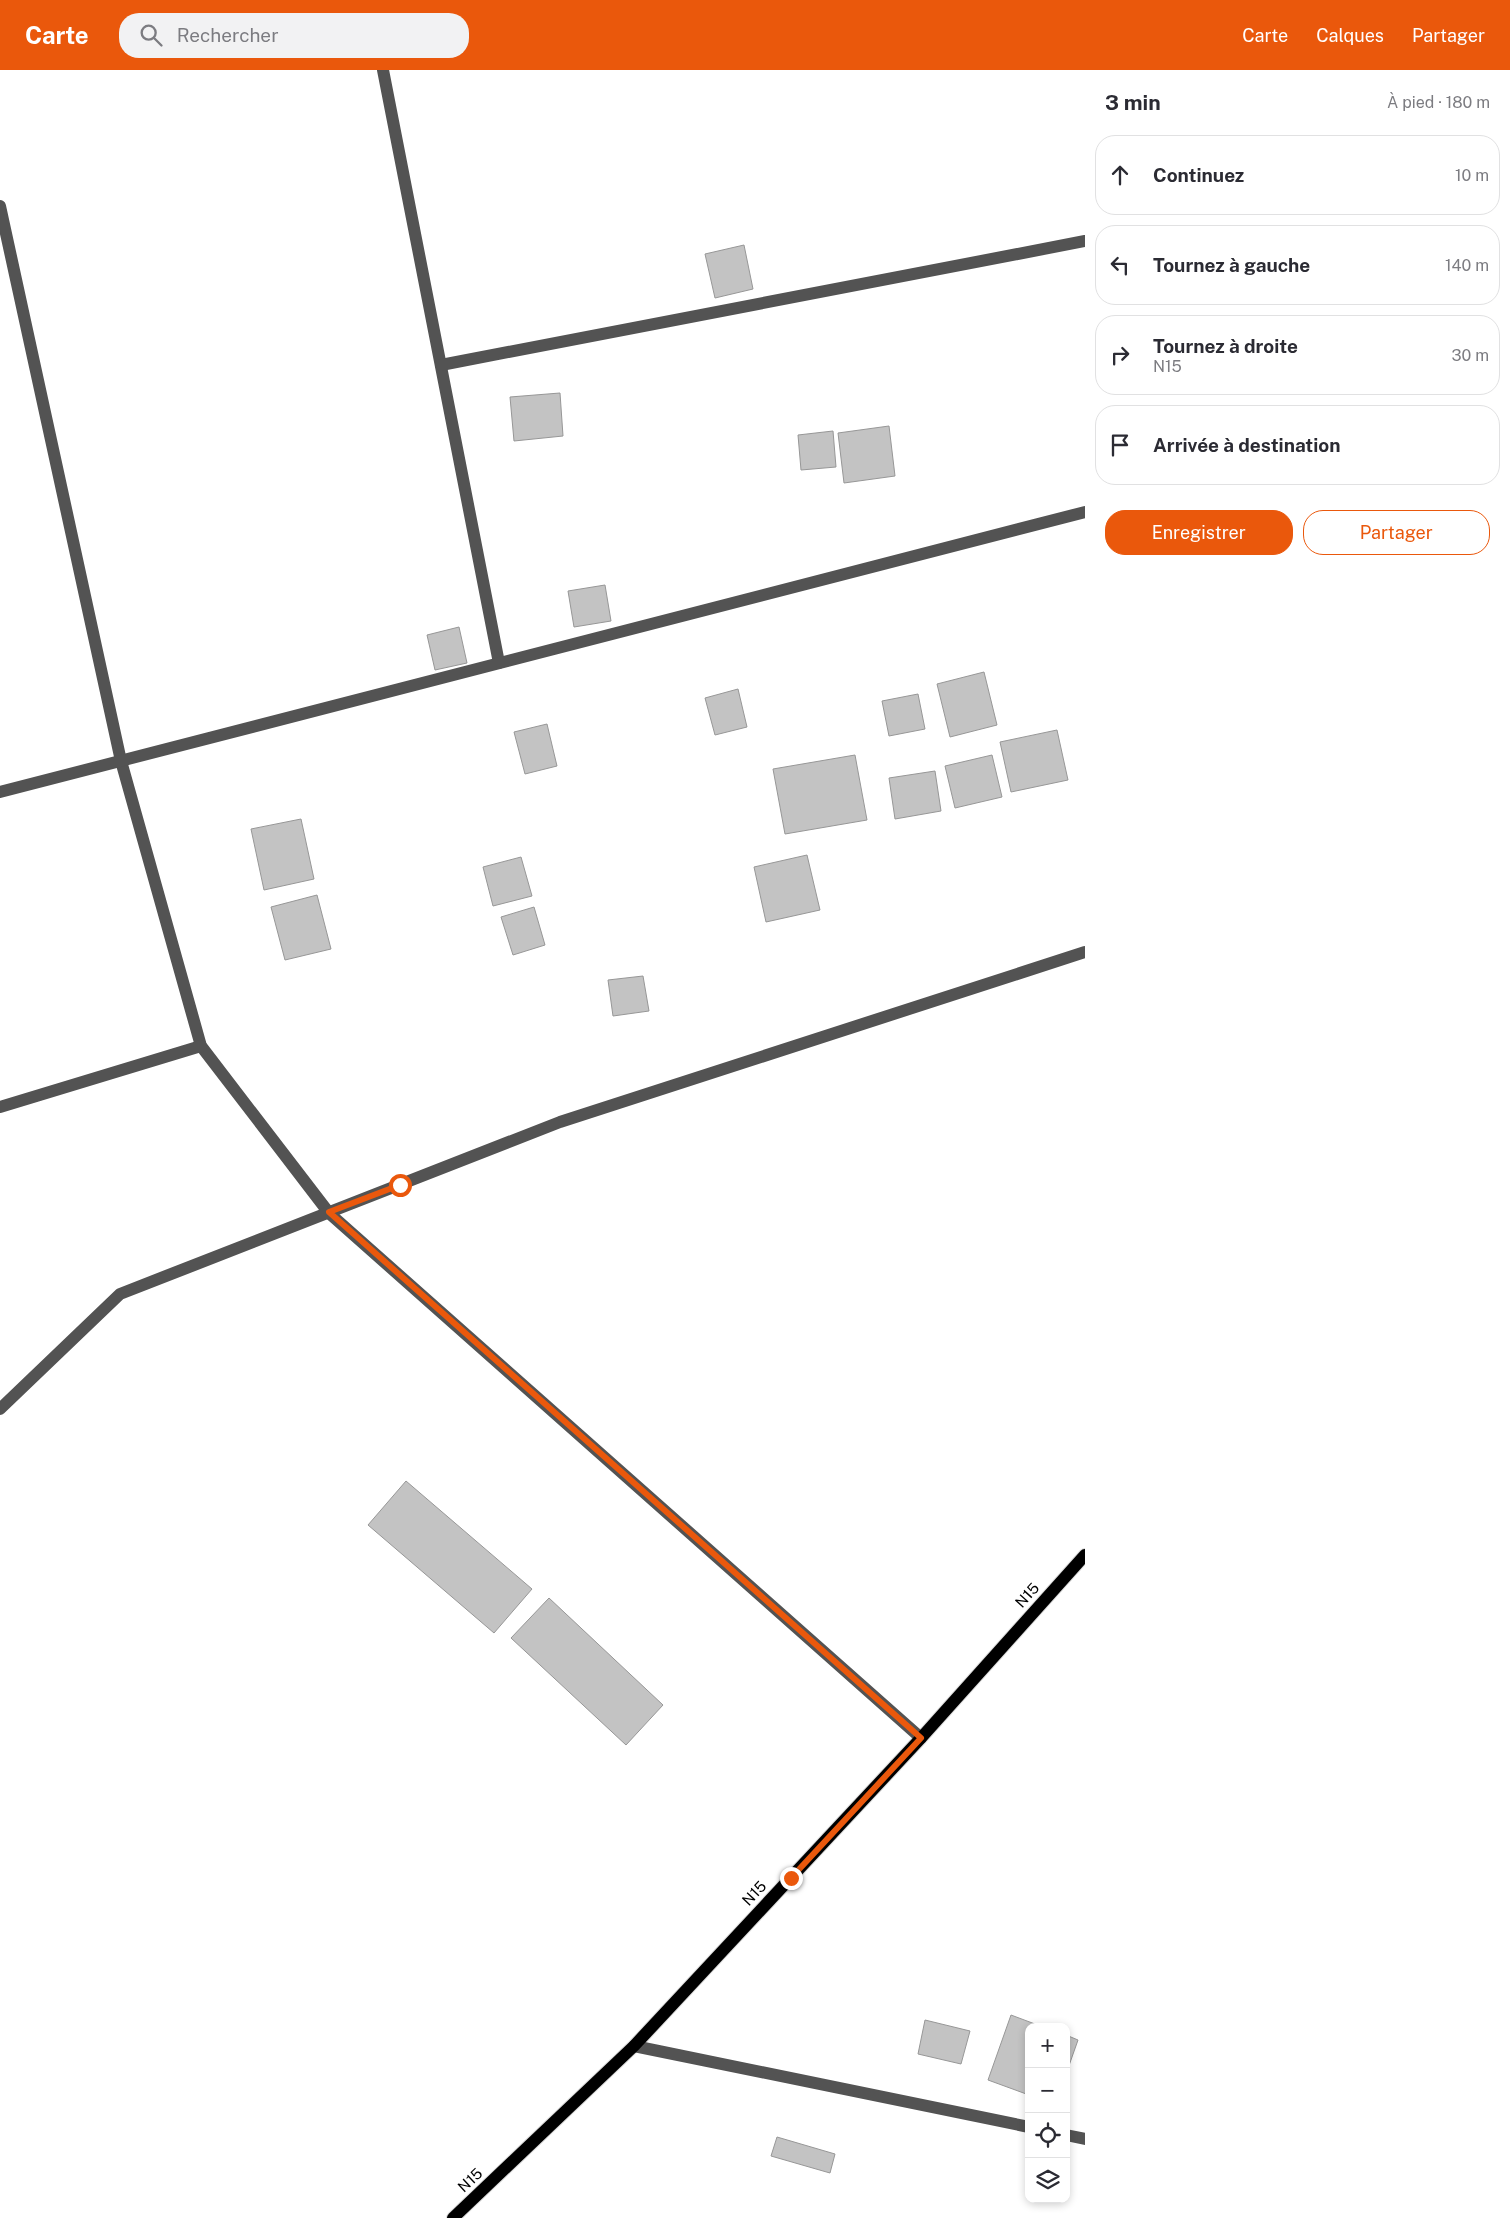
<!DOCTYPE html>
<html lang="fr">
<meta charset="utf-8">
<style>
body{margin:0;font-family:"Public Sans",sans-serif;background:#f2f2f3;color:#2b2b33}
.controls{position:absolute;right:15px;bottom:15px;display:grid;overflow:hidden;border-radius:10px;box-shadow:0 2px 8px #0003}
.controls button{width:45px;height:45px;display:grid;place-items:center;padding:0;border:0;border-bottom:1px solid #e1e1e2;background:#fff;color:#2b2b33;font:25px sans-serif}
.stop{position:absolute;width:15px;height:15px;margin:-11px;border:4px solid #ea580c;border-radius:50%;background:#fff}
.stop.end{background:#ea580c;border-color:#fff;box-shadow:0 1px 5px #0008}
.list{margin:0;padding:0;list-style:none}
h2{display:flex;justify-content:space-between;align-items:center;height:65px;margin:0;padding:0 20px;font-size:21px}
h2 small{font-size:16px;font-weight:400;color:#7c7c81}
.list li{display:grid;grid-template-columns:32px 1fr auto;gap:15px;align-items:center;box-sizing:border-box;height:80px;margin:0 10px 10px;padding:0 10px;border:1px solid #e1e1e2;border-radius:20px}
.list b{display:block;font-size:19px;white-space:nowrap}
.list p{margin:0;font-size:16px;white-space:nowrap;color:#7c7c81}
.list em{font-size:16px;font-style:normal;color:#7c7c81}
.actions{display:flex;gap:10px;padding:15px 20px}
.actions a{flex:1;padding:11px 0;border:1px solid #ea580c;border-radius:20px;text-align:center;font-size:18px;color:#ea580c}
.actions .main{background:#ea580c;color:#fff}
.icon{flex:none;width:28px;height:28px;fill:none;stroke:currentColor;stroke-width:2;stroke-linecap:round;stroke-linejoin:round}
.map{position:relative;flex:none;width:1085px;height:2148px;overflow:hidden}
header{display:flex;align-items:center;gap:30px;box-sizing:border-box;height:70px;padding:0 25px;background:#ea580c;color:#fff}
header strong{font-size:24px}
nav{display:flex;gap:28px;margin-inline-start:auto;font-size:18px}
.search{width:350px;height:45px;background:#f2f2f3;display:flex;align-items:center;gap:12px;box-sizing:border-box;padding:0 18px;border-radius:20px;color:#7c7c81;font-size:19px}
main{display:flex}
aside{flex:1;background:#fff}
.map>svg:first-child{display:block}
</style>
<header>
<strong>Carte</strong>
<div class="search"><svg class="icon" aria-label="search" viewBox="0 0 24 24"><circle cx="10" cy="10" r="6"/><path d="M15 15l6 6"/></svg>Rechercher</div>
<nav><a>Carte</a><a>Calques</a><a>Partager</a></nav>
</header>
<main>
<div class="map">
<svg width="1085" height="2148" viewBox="0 0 1085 2148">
<rect width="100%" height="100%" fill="#fff"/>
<g fill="#c3c3c3" stroke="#979797">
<polygon points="744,175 753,219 715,228 705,184"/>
<polygon points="560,323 563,366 514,371 510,327"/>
<polygon points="889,356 895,406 844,413 838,363"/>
<polygon points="833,361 836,397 801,400 798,365"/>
<polygon points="605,515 611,551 574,557 568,521"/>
<polygon points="459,557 467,593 435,600 427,565"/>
<polygon points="984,602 997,655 950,667 937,614"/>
<polygon points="738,619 747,657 715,665 705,628"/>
<polygon points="918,624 925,659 889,666 882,631"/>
<polygon points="547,654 557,696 525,704 514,662"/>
<polygon points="1057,660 1068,710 1011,722 1000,672"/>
<polygon points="855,685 867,750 785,764 773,699"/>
<polygon points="992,685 1002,727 955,738 945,696"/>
<polygon points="935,701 941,741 895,749 889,708"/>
<polygon points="301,749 314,809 264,820 251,759"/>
<polygon points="807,785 820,840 766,852 754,797"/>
<polygon points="521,787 532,826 493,836 483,797"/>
<polygon points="317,825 331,879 285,890 271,837"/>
<polygon points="534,837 545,875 513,885 501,847"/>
<polygon points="643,906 649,941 613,946 608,910"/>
<polygon points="406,1411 532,1519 494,1563 368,1455"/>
<polygon points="549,1528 663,1635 626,1675 511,1568"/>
<polygon points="1011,1945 1043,1957 1029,1957 1029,2025 988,2010"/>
<polygon points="925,1950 970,1961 961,1994 918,1984"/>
<polygon points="1066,1965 1078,1970 1066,2004"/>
<polygon points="777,2067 835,2084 830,2103 771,2086"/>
</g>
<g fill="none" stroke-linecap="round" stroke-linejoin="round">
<defs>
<polyline id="major" points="453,2148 634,1976 921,1668 1085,1485"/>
</defs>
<use href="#major" stroke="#dbdbdb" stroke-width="14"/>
<g stroke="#535353" stroke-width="12">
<polyline points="383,0 499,593"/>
<polyline points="0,136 121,691 201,976 329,1143 921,1668"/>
<polyline points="441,295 1085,171"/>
<polyline points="0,722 1085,442"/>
<polyline points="0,1037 201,976"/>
<polyline points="0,1339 120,1224 560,1052 1085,882"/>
<polyline points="634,1976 1029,2057"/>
<polyline points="1066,2065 1085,2069"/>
</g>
<use href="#major" stroke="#000" stroke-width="12"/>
</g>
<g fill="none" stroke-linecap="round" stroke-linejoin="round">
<polyline stroke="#ea580c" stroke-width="6" points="400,1115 329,1142 921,1668 791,1808"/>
</g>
<g text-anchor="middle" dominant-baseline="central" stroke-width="4" stroke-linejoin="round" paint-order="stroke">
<g font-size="15" fill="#000" stroke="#fff">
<text transform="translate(1027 1525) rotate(-48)">N15</text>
<text transform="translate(754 1823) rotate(-47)">N15</text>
<text transform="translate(470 2110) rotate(-43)">N15</text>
</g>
</g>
</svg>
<div class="controls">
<button>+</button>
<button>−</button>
<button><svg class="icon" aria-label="locate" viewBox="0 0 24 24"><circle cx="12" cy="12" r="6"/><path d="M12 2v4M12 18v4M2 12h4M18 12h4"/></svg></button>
<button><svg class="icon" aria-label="layers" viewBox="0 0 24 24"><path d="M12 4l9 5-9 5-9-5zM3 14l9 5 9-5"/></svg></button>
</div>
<div class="stop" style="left:400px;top:1115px"></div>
<div class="stop end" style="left:791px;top:1808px"></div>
</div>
<aside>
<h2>3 min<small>À pied · 180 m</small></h2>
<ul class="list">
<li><svg class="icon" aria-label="ahead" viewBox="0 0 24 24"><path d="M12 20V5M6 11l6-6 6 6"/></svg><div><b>Continuez</b></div><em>10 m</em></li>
<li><svg class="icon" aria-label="left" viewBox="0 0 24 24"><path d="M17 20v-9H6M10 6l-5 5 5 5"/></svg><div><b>Tournez à gauche</b></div><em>140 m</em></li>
<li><svg class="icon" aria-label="right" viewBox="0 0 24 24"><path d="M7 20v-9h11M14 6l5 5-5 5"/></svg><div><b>Tournez à droite</b><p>N15</p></div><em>30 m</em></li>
<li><svg class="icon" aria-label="arrive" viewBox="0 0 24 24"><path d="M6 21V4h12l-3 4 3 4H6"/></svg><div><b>Arrivée à destination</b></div></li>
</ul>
<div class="actions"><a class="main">Enregistrer</a><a>Partager</a></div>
</aside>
</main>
